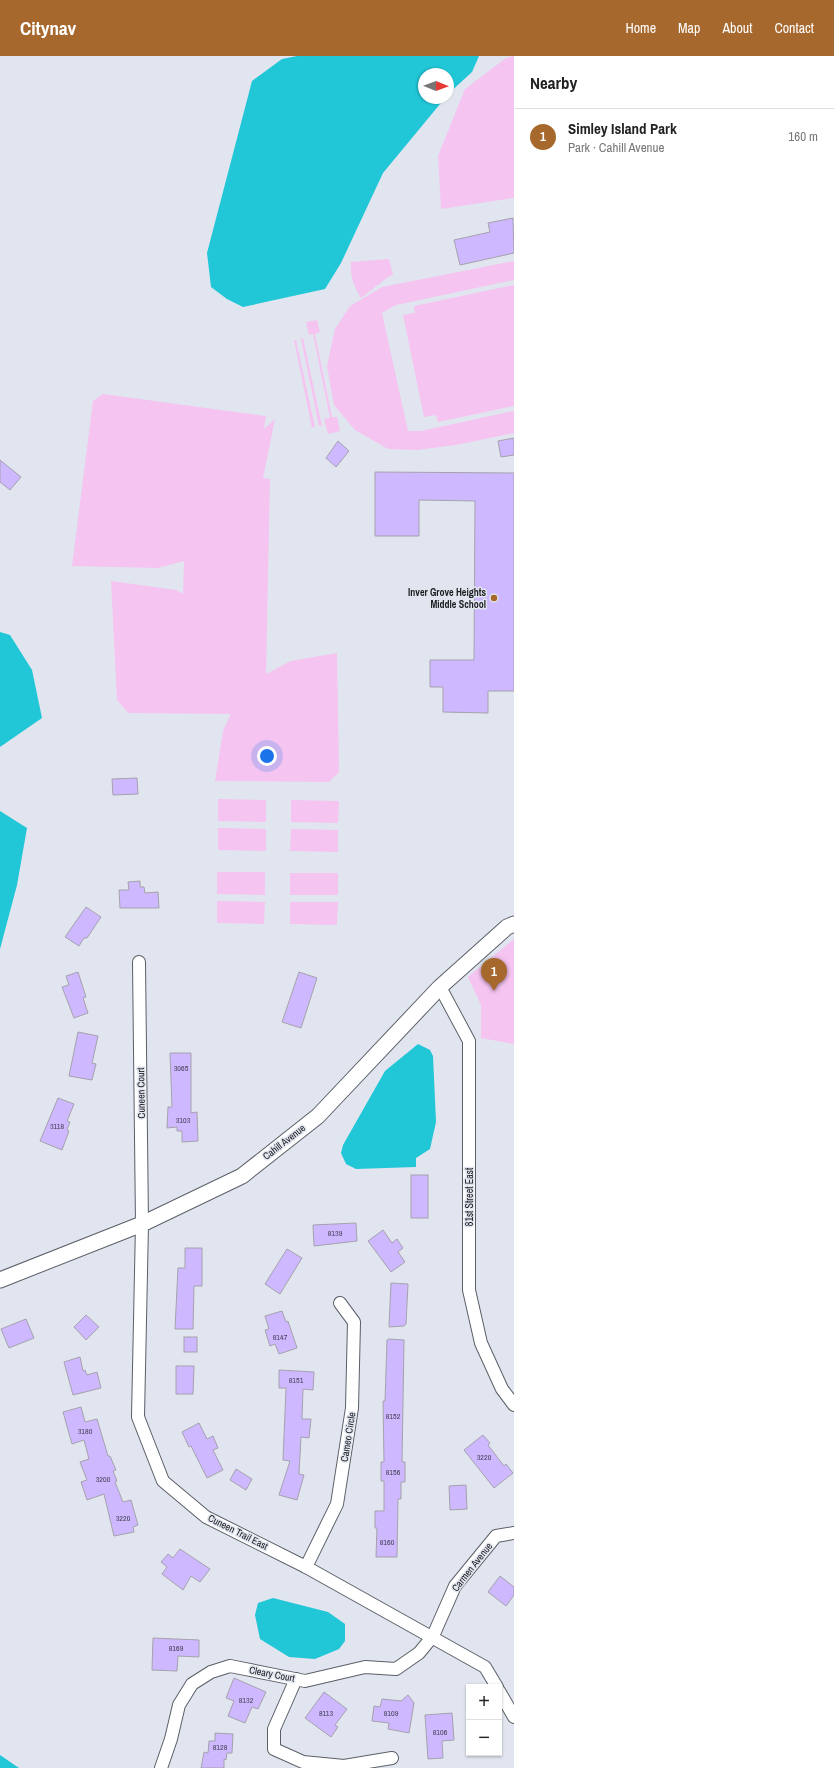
<!DOCTYPE html>
<meta charset="utf-8">
<style>
body{margin:0;font-family:"Archivo Narrow",sans-serif;background:#f2f2f2;color:#222}
.controls{position:absolute;right:12px;bottom:12px;display:grid;overflow:hidden;border-radius:0px;box-shadow:0 1px 3px #0004}
.controls button{width:36px;height:36px;display:grid;place-items:center;padding:0;border:0;border-bottom:1px solid #e0e0e0;background:#fff;color:#222;font:20px sans-serif}
.compass{position:absolute;left:418px;top:12px;width:36px;height:36px;border-radius:50%;background:#fff;box-shadow:0 1px 3px #0004;rotate:91deg}
.you{position:absolute;left:267px;top:700px;width:14px;height:14px;margin:-10px;border:3px solid #fff;border-radius:50%;background:#1a73e8;box-shadow:0 0 0 6px #1a73e833}
.badge{display:grid;place-items:center;width:26px;height:26px;border-radius:50%;background:#a6682d;color:#fff;font-size:13px;font-weight:700}
.pin{position:absolute;translate:-50% -33px;filter:drop-shadow(0 1px 2px #0008)}
.pin::after{content:'';position:absolute;top:21px;width:14px;height:12px;background:inherit;clip-path:polygon(0 0,100% 0,50% 100%)}
.list{margin:0;padding:0;list-style:none}
h2{display:flex;justify-content:space-between;align-items:center;height:52px;margin:0;padding:0 16px;font-size:17px}
h2 small{font-size:13px;font-weight:400;color:#767676}
.list li{display:grid;grid-template-columns:26px 1fr auto;gap:12px;align-items:center;box-sizing:border-box;height:56px;padding:0 16px;border-top:1px solid #e0e0e0}
.list b{display:block;font-size:15px;white-space:nowrap}
.list p{margin:0;font-size:13px;white-space:nowrap;color:#767676}
.list em{font-size:13px;font-style:normal;color:#767676}
.map{position:relative;flex:none;width:514px;height:1712px;overflow:hidden}
header{display:flex;align-items:center;gap:24px;box-sizing:border-box;height:56px;padding:0 20px;background:#a6682d;color:#fff}
header strong{font-size:19px}
nav{display:flex;gap:22px;margin-inline-start:auto;font-size:14px}
main{display:flex}
aside{flex:1;background:#fff}
.map>svg:first-child{display:block}
</style>
<header>
<strong>Citynav</strong>
<nav><a>Home</a><a>Map</a><a>About</a><a>Contact</a></nav>
</header>
<main>
<div class="map">
<svg width="514" height="1712" viewBox="0 0 514 1712">
<rect width="100%" height="100%" fill="#e1e5ef"/>
<g fill="#f5c4f1">
<polygon points="514,0 514,142 441,153 438,100 465,33 506,2"/>
<path d="M389,203L393,219L388,221L361,242C354,231 350,220 351,206Z"/>
<polygon points="514,205 514,224 396,249 382,257 408,375 421,375 514,355 514,377 456,389 417,394 388,393 355,374 334,349 327,310 335,273 350,250 382,231"/>
<polygon points="514,229 514,350 438,366 436,359 424,361 403,259 415,257 414,250"/>
<polygon points="317,264 320,276 315,278 332,361 337,361 340,375 328,378 324,363 330,362 313,278 309,279 306,266"/>
<polygon points="303,282 322,370 319,370 301,283"/>
<polygon points="294,284 296,284 315,371 312,372"/>
<polygon points="103,338 266,360 264,373 275,363 263,422 270,423 266,618 291,605 337,597 339,716 329,726 215,725 223,675 231,658 128,657 117,644 111,525 176,534 183,538 184,505 158,512 72,510 93,345"/>
<polygon points="218,743 266,744 266,766 218,765"/>
<polygon points="291,744 339,745 338,767 291,766"/>
<polygon points="218,772 266,773 266,795 218,794"/>
<polygon points="291,773 338,774 338,796 290,795"/>
<polygon points="217,816 265,816 265,839 217,838"/>
<rect x="290" y="817" width="48" height="22"/>
<polygon points="217,845 265,846 264,868 217,867"/>
<polygon points="290,846 338,846 337,869 290,868"/>
<polygon points="514,883 514,988 481,982 481,949 468,921"/>
</g>
<g fill="#21c6d7">
<polygon points="297,0 479,0 472,16 448,38 448,18 424,18 424,42 445,42 383,117 341,207 325,233 243,251 227,243 211,231 207,197 252,25 282,3"/>
<polygon points="0,576 10,579 32,614 42,662 0,691"/>
<polygon points="0,755 27,772 17,829 0,893"/>
<polygon points="418,988 430,994 433,1000 436,1066 430,1093 416,1102 416,1111 356,1113 346,1108 341,1097 343,1089 385,1015"/>
<polygon points="273,1542 328,1556 345,1568 345,1585 339,1593 315,1603 289,1601 260,1583 255,1559 258,1547"/>
<polygon points="0,1699 19,1712 0,1712"/>
</g>
<g fill="#ceb8ff" stroke="#a5a2ac">
<polygon points="513,162 514,197 460,209 454,184 490,176 488,167"/>
<polygon points="514,382 514,399 501,401 498,385"/>
<polygon points="338,385 349,395 336,411 326,402"/>
<polygon points="0,404 21,421 10,434 0,426"/>
<polygon points="375,416 514,417 514,635 488,635 488,657 443,656 443,631 430,631 430,604 474,604 475,445 419,444 419,480 375,480"/>
<polygon points="137,722 138,738 113,739 112,723"/>
<polygon points="140,825 140,831 144,831 145,837 158,836 159,852 120,852 119,834 129,834 128,826"/>
<polygon points="86,851 101,861 87,882 84,882 79,890 65,881"/>
<polygon points="78,916 86,941 83,942 88,957 74,962 62,931 69,929 66,920"/>
<polygon points="299,916 317,922 301,972 282,966"/>
<polygon points="78,976 98,980 92,1007 96,1008 92,1024 69,1020"/>
<polygon points="170,997 191,997 191,1057 197,1056 198,1085 182,1086 182,1075 177,1075 177,1071 167,1072 168,1051 172,1051"/>
<polygon points="58,1042 74,1048 67,1065 70,1066 67,1074 69,1075 62,1094 40,1085"/>
<rect x="411" y="1119" width="17" height="43"/>
<polygon points="356,1167 357,1185 314,1190 313,1169"/>
<polygon points="383,1174 392,1187 397,1183 403,1192 398,1196 405,1206 391,1216 368,1185"/>
<polygon points="185,1192 202,1192 202,1230 194,1230 193,1273 175,1273 178,1212 185,1212"/>
<polygon points="287,1193 302,1202 280,1238 265,1228"/>
<polygon points="391,1227 408,1228 406,1268 404,1270 389,1271"/>
<polygon points="282,1255 286,1266 288,1265 297,1292 279,1298 275,1288 270,1290 265,1274 269,1273 265,1260"/>
<polygon points="86,1259 99,1271 86,1284 74,1271"/>
<polygon points="26,1263 34,1282 9,1292 1,1273"/>
<rect x="184" y="1281" width="13" height="15"/>
<polygon points="389,1283 404,1284 402,1406 405,1406 405,1426 401,1426 401,1443 398,1443 397,1501 376,1501 377,1472 375,1472 375,1455 384,1455 384,1425 381,1425 381,1406 384,1406 383,1345 385,1345 387,1284"/>
<polygon points="80,1301 83,1315 85,1314 87,1319 97,1316 101,1332 73,1339 64,1306"/>
<polygon points="176,1310 194,1310 193,1338 176,1338"/>
<polygon points="279,1314 314,1316 313,1334 303,1333 302,1363 311,1363 309,1382 301,1381 299,1418 304,1419 297,1444 279,1439 290,1405 283,1404 286,1332 279,1332"/>
<polygon points="81,1351 85,1366 97,1363 108,1400 110,1400 116,1414 113,1415 117,1425 115,1426 123,1446 131,1444 138,1469 133,1471 134,1476 114,1480 104,1438 87,1444 81,1426 87,1424 80,1406 89,1403 84,1384 72,1388 63,1356"/>
<polygon points="199,1367 207,1383 213,1380 218,1392 213,1394 223,1414 207,1422 191,1390 189,1391 182,1376"/>
<polygon points="483,1379 490,1387 488,1389 504,1410 506,1408 513,1417 494,1432 464,1394"/>
<polygon points="236,1413 252,1423 246,1434 230,1424"/>
<polygon points="466,1429 467,1453 450,1454 449,1430"/>
<polygon points="180,1493 210,1513 200,1526 191,1520 183,1534 162,1518 167,1511 161,1506 168,1498 173,1502"/>
<polygon points="500,1520 514,1531 514,1539 506,1550 488,1536"/>
<polygon points="153,1582 199,1584 199,1601 178,1600 177,1615 152,1614"/>
<polygon points="234,1622 266,1636 258,1653 252,1651 245,1667 228,1660 234,1645 226,1642"/>
<polygon points="324,1636 347,1653 335,1669 338,1671 331,1681 305,1662"/>
<polygon points="408,1639 414,1647 409,1677 388,1673 389,1667 372,1665 374,1650 380,1651 382,1643 401,1645"/>
<polygon points="452,1657 454,1684 442,1685 443,1702 428,1703 425,1659"/>
<polygon points="215,1677 233,1678 232,1697 227,1697 226,1704 224,1703 224,1712 201,1712 204,1696 208,1697 209,1685 215,1685"/>
</g>
<g fill="none" stroke-linecap="round" stroke-linejoin="round">
<defs>
<g id="minor">
<polyline points="139,906 142,1168 138,1361 163,1425 206,1461 306,1511 485,1611 497,1631"/>
<polyline points="440,931 469,985 469,1234 481,1287 502,1333 514,1349"/>
<polyline points="306,1511 337,1448 352,1352 354,1266 340,1247"/>
<polyline points="296,1623 274,1673 274,1693 303,1706 344,1710 392,1702"/>
<polyline points="499,1635 514,1661"/>
<polyline points="161,1712 171,1683 179,1649 192,1628 211,1616 230,1610 305,1625 365,1611 396,1613 419,1597 433,1580 455,1530 496,1480 514,1477"/>
</g>
<polyline id="tertiary" points="0,1224 142,1168 242,1120 318,1060 440,931 507,871 514,868"/>
</defs>
<use href="#minor" stroke="#5b5f67" stroke-width="14"/>
<use href="#tertiary" stroke="#5b5f67" stroke-width="17"/>
<use href="#minor" stroke="#fff" stroke-width="12"/>
<use href="#tertiary" stroke="#fff" stroke-width="15"/>
</g>
<circle fill="#a6682d" stroke="#e1e5ef" stroke-width="1.5" cx="494" cy="542" r="4"/>
<g text-anchor="middle" dominant-baseline="central" stroke-width="3" stroke-linejoin="round" paint-order="stroke">
<g font-size="8" fill="#474357">
<text x="181" y="1012">3065</text>
<text x="183" y="1064">3103</text>
<text x="57" y="1070">3118</text>
<text x="335" y="1177">8139</text>
<text x="280" y="1281">8147</text>
<text x="296" y="1324">8151</text>
<text x="393" y="1360">8152</text>
<text x="85" y="1375">3180</text>
<text x="484" y="1401">3220</text>
<text x="393" y="1416">8156</text>
<text x="103" y="1423">3200</text>
<text x="123" y="1462">3220</text>
<text x="387" y="1486">8160</text>
<text x="176" y="1592">8169</text>
<text x="246" y="1644">8132</text>
<text x="326" y="1657">8113</text>
<text x="391" y="1657">8109</text>
<text x="440" y="1676">8106</text>
<text x="220" y="1691">8128</text>
</g>
<g font-size="10" font-weight="bold" fill="#1a1c1f" stroke="#e1e5ef" text-anchor="end">
<text x="486" y="536">Inver Grove Heights<tspan x="486" dy="12">Middle School</tspan></text>
</g>
<g font-size="10" fill="#1a1c1f" stroke="#e1e5ef">
<text transform="translate(141 1037) rotate(-91)">Cuneen Court</text>
<text transform="translate(284 1086) rotate(-38)">Cahill Avenue</text>
<text transform="translate(469 1141) rotate(-90)">81st Street East</text>
<text transform="translate(348 1381) rotate(-81)">Cameo Circle</text>
<text transform="translate(238 1476) rotate(27)">Cuneen Trail East</text>
<text transform="translate(472 1511) rotate(-52)">Carmen Avenue</text>
<text transform="translate(272 1618) rotate(11)">Cleary Court</text>
</g>
</g>
</svg>
<div class="controls">
<button>+</button>
<button>−</button>
</div>
<svg class="compass" viewBox="-18 -18 36 36"><path d="M0-13l5 13h-10z" fill="#e53935"/><path d="M0 13l5-13h-10z" fill="#767676"/></svg>
<div class="you"></div>
<div class="pin badge" style="left:494px;top:935px">1</div>
</div>
<aside>
<h2>Nearby<small></small></h2>
<ul class="list">
<li><span class="badge">1</span><div><b>Simley Island Park</b><p>Park · Cahill Avenue</p></div><em>160 m</em></li>
</ul>
</aside>
</main>
